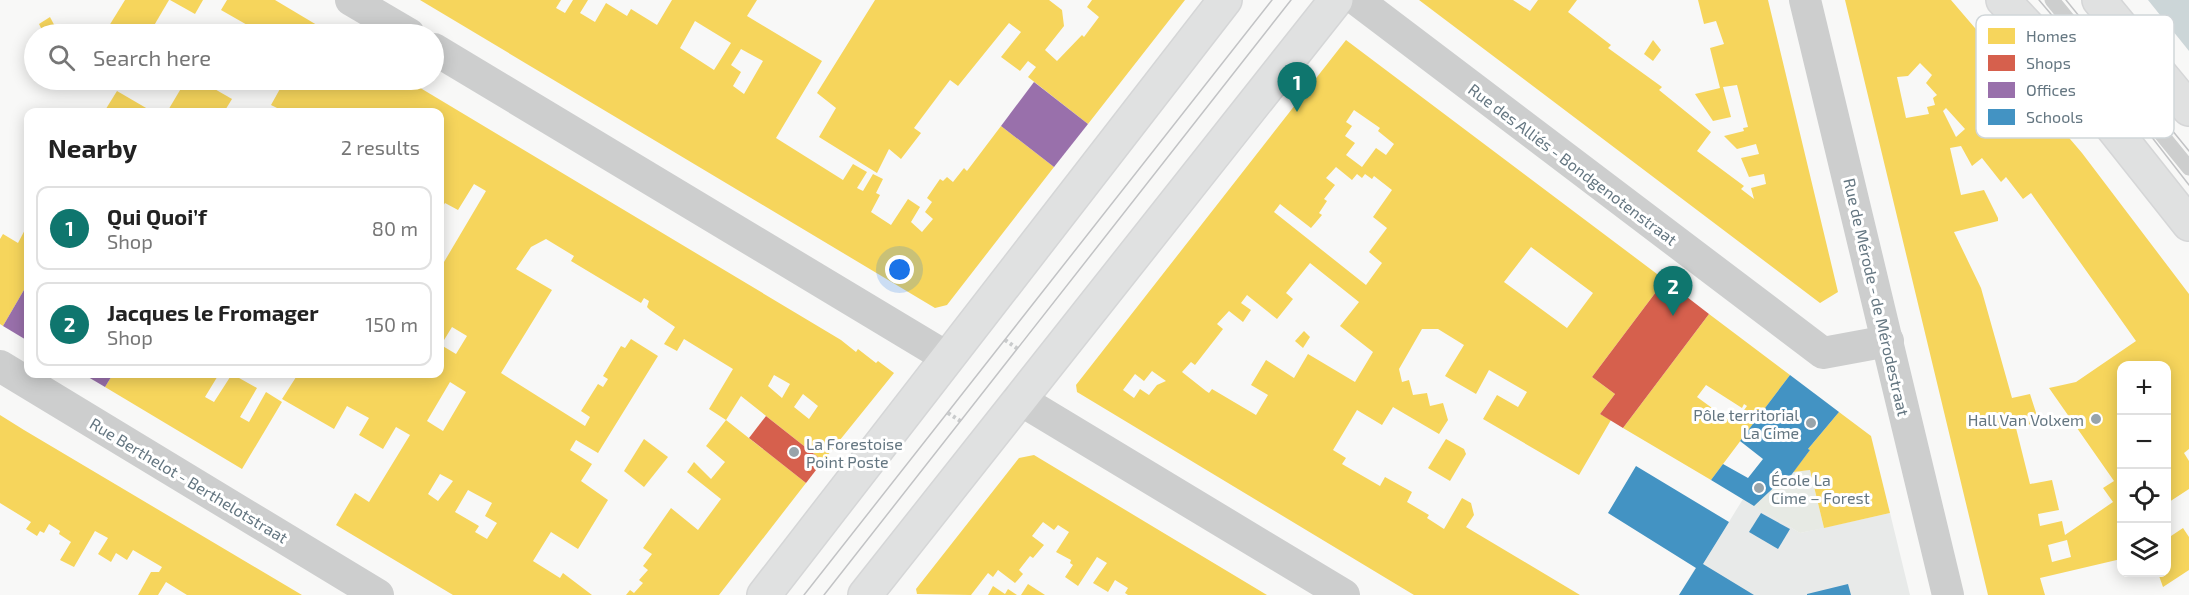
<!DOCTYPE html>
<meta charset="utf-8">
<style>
body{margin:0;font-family:"Exo 2",sans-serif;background:#f2f2f2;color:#222}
.controls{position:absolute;right:18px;bottom:18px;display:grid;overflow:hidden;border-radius:12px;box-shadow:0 3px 15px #0003}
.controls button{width:54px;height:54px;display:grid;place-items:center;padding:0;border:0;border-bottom:2px solid #e0e0e0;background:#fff;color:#222;font:30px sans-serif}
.you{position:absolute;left:900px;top:270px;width:21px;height:21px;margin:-15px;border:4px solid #fff;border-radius:50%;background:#1a73e8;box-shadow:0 0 0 9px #1a73e833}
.badge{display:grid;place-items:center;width:39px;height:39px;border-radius:50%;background:#0f766e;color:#fff;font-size:20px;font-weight:700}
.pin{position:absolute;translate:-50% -50px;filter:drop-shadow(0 2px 3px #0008)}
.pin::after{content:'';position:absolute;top:32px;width:21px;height:18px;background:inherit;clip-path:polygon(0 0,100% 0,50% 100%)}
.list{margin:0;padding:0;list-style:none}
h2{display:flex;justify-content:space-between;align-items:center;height:78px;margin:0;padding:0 24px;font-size:26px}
h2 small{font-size:20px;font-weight:400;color:#767676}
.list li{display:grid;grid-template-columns:39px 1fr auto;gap:18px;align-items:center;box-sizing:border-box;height:84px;margin:0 12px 12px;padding:0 12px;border:2px solid #e0e0e0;border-radius:12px}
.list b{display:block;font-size:22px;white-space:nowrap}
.list p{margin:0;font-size:20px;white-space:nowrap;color:#767676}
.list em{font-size:20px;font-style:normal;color:#767676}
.icon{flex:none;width:33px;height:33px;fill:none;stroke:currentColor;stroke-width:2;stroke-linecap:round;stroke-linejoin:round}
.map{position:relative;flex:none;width:2189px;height:595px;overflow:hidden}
.search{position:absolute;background:#fff;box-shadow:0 3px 15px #0003;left:24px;top:24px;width:420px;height:66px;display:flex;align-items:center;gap:15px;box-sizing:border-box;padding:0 21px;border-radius:33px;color:#767676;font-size:22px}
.panel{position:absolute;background:#fff;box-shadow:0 3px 15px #0003;left:24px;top:108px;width:420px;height:270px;border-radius:12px}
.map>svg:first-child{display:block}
</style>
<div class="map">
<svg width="2189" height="595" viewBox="0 0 2189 595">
<rect width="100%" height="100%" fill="#f8f8f7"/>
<polygon fill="#e8eae9" points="1814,393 1839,412 1808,448 1810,450 1789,478 1787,476 1755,506 1800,533 1890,513 1910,595 1679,595 1699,562 1703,564 1743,499 1738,496"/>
<polygon fill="#e7eae4" points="1810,470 1824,528 1800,533 1754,506 1786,476 1789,478 1793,472"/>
<polygon fill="#ccd6d8" points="2148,0 2189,0 2189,51"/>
<g fill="#f6d55c" fill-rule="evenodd">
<polygon points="125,0 169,0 149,34 104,34"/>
<polygon points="170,0 203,0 195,14"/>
<polygon points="227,0 275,0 332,34 244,34 249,26 221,10"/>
<path d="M420,0H561L556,8L565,13L573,0H588L580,13L595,22L606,3L627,16L631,9L657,25L672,0H757L747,16L822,61L776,138L843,180L853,164L867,172L857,188L863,191L873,174L883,179L876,193L880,195L871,212L891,225L908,199L920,207L911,222L922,232L933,219L925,212L932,202L927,198L940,179L943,181L947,177L953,182L964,168L967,171L1001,126L1054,167L947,305L935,308ZM695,21L731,43L714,70L680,48ZM741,49L763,61L744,94L733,86L741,72L731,65Z"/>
<polygon points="875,0 1049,0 1062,10 1064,26 1045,50 1057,61 1082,35 1084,37 1099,17 1087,7 1092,0 1185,0 1088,124 1028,77 1036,67 1028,61 1020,71 1001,57 1021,32 1009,23 958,86 950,80 914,128 921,133 901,159 889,149 877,173 819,137 836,108 817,93"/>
<polygon points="1419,0 1513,0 1530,11 1538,0 1577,0 1568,12 1611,45 1608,48 1662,87 1659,90 1711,132 1697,151 1744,186 1741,189 1754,199 1751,188 1766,184 1764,174 1749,177 1741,158 1759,154 1756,144 1737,149 1724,136 1744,131 1743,128 1748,127 1737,85 1723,87 1731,117 1713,121 1695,94 1720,88 1710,48 1724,44 1716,21 1704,24 1698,0 1768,0 1838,292 1820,303"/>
<path d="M1845,0H1951L2082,153L2189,294V449L2184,453L2189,461V489L2166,504V366H2122L2121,559L2040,578L2045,595H1988ZM1920,63L1932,75L1926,83L1937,95L1933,98L1935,105L1927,107L1929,114L1906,118L1897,77L1908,76ZM1946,108L1965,129L1956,137L1943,111ZM1961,146L1972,166L1982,158L2001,182L2006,177L2023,199L2031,193L2136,341L2076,382L2049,388L2114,481L2103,488L2113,502L2065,535L2062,521L2040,526L2038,514L2059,510L2052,480L2030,484L2016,428L2039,422L2030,394L2012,398L1981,288L1954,232L1998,221V218L1984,190L1961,195L1950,148ZM2067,540L2071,557L2052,562L2048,545Z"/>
<polygon points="50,17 59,34 44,34 39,24"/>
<path d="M1346,40L1665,280L1592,377L1615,394L1600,414L1611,420L1579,475L1483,419L1497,395L1518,407L1527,392L1489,370L1476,394L1445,376L1464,345L1438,329H1422L1399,369L1402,382L1409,380L1413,395L1427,393L1430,406L1443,403L1448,420L1439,434L1393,407L1382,425L1357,410L1333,450L1346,458L1342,464L1380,486L1385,477L1412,492L1407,502L1429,515L1427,518L1444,529L1462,498L1471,503L1474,515L1466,527L1580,595H1414L1077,392L1076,385ZM1354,110L1380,128L1378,131L1394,144L1386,155L1376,148L1362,167L1346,155L1355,143L1345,136L1352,126L1346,122ZM1336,167L1352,180L1357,174L1362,178L1365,174L1372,179L1374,176L1392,190L1373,217L1387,228L1369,252L1382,263L1366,285L1274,212L1280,204L1311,228L1322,215L1319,213L1327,201L1324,199L1335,185L1326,178ZM1531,247L1593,293L1567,328L1504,282ZM1310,263L1359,302L1340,326L1373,352L1355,382L1308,354L1294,378L1266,360L1251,385L1268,395L1256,415L1212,389L1209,393L1206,391L1182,372L1191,362L1195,365L1223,329L1217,324L1229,311L1243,322L1251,310L1241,303L1247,295L1277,319L1293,299L1286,293ZM1152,371L1166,381L1157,385L1149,395L1140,389L1134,398L1123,390L1135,374L1144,381Z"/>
<polygon points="1653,40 1661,50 1653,61 1644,54"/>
<polygon points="186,80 199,80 232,99 224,112 167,112"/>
<path d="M257,80H407L841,340L856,352L858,349L876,363L878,361L894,373L823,461L741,396L726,420L709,409L733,369L684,339L677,351L664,344L675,327L650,310L647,307L649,301L644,298L641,303L571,261L574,256L546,239L531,247L516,269L552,290L501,373L585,426L590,417L581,411L598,384L603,387L608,379L603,376L621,346L625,348L631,339L658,356L598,453L576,440L570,450L592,464L581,481L608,500L578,549L551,532L533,561L560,578L563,573L592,595H453L336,525L355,493L369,502L410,435L396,427L383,449L359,435L369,418L347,406L334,429L282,399L298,374H440V260L444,262L486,191L474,184L458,210L445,203L440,211V112H285L271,105L281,87L269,80L266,85ZM452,327L467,336L456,354L441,345ZM774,375L790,384L782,398L768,386ZM450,382L466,392L443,431L427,421ZM803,394L818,406L809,419L794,407ZM440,474L453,481L438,501L428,494ZM468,490L492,503L485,516L497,523L487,539L475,532L479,526L455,512Z"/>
<polygon points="117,91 153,112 104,112"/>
<polygon points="28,224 28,283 3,326 0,324 0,239 3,234 18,243"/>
<path d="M1709,314L1790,375L1711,480L1623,428ZM1706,385L1742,408L1744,404L1747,406L1734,424L1697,397Z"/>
<polygon points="1304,331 1310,337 1303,348 1295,341"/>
<polygon points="113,374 219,374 205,397 214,402 232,374 257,388 240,417 249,422 266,392 282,402 242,469 105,387"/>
<polygon points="1839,412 1871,436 1890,513 1824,528 1810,470 1793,472 1810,450 1808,449"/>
<polygon points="0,415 24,430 302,595 187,595 166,582 158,595 138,595 151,572 159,572 162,567 133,550 127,560 116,553 111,562 98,554 108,538 95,531 74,567 60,560 71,542 59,534 60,531 49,524 44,533 40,531 37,536 26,529 31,522 0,503"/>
<polygon points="726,420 806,483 719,595 626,595 630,590 634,593 643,583 639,580 648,570 643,566 652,554 643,548 671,508 698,530 721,499 687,472 694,462 711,479 725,462 706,446"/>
<polygon points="644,439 668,457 644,487 624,471"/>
<polygon points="1446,439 1464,449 1466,454 1450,481 1428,468"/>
<polygon points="1034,455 1162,532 1267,595 1128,595 1125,593 1128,588 1115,580 1108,592 1093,583 1107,563 1097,557 1078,586 1065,577 1073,565 1070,563 1071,560 1056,552 1069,532 1058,525 1054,530 1043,522 1032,536 1044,545 1033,558 1030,556 1019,570 1023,574 1015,583 998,570 993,577 988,573 971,595 917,594 916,589 1019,458"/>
<polygon points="2183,528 2189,537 2189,570 2163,587 2158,573 2166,572 2166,535 2168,538"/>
<polygon points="1028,584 1042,593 1045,595 1021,595"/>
<polygon points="993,586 1005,594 1008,589 1017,595 988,595"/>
</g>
<g fill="#d6604d">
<polygon points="1665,280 1709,314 1623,428 1600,414 1615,394 1592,377"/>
<polygon points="766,416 823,461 806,483 749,438"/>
</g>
<g fill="#9970ab">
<polygon points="1034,82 1088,124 1054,167 1001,126"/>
<polygon points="28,283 28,341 3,326"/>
<polygon points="83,374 113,374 105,387"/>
</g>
<g fill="#4393c3">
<polygon points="1790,375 1839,412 1808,449 1810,450 1789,478 1786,476 1754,506 1711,480 1723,464 1748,478 1763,459 1740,441"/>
<polygon points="1636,466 1729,522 1703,564 1754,595 1679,595 1696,568 1608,513"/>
<polygon points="1761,513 1790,529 1778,549 1749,532"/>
<polygon points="1848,584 1851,595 1807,595 1807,594"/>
</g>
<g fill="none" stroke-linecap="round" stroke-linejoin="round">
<defs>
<g id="secondary">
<polyline points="2003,0 2055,55 2189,224"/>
<polyline points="2099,0 2189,109"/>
<polyline points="764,595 1225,0"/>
<polyline points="865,595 1336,0"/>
</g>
</defs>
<use href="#secondary" stroke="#d5d6d7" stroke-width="36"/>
<g stroke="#c9cbcc" stroke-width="4" stroke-dasharray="3 3" stroke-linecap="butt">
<polyline points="1005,340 1018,349"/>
<polyline points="948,413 962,422"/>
</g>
<polyline stroke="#cdcece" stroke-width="15" points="2052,0 2189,168"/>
<g stroke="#cdcece" stroke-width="32">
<polyline points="351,0 409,34"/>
<polyline points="1357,0 1823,353 1888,341"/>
<polyline points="1805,0 1948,595"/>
<polyline points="434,49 948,358"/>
<polyline points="0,366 378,595"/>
<polyline points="1019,399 1344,595"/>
</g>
<use href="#secondary" stroke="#e0e1e1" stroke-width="33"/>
<g stroke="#c2c3c5" stroke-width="1.5">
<polyline points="2039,0 2116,91 2189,185"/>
<polyline points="2066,0 2189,151"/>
<polyline points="804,595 1272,0"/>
<polyline points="824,595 1291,0"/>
</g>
</g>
<g fill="#98a4aa" stroke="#fff" stroke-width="2">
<circle cx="2096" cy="419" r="6"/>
<circle cx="1811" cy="423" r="6"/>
<circle cx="794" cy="452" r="6"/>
<circle cx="1759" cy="488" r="6"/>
</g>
<g text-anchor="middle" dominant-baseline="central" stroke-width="6" stroke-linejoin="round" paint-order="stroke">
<g font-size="16" fill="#647681" stroke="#fff">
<text transform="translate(1573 164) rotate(37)">Rue des Alliés - Bondgenotenstraat</text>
<text transform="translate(1877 297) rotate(77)">Rue de Mérode - de Mérodestraat</text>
<text transform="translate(189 480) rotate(31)">Rue Berthelot - Berthelotstraat</text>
</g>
<g font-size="16" fill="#647681" stroke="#fff" text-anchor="end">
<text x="1799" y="414">Pôle territorial<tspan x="1799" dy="18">La Cime</tspan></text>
<text x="2084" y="419">Hall Van Volxem</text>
<text x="806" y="443" text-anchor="start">La Forestoise<tspan x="806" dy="18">Point Poste</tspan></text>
<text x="1771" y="479" text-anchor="start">École La<tspan x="1771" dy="18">Cime – Forest</tspan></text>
</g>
</g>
<rect x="1976" y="15" width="198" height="123" rx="9" fill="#fff" stroke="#d0d6d9" stroke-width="1.5"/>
<rect x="1988" y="28" width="27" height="16" fill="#f6d55c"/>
<rect x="1988" y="55" width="27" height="16" fill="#d6604d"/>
<rect x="1988" y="82" width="27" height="16" fill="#9970ab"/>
<rect x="1988" y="109" width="27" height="16" fill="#4393c3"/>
<g font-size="16" fill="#647681">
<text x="2026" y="42">Homes</text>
<text x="2026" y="69">Shops</text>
<text x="2026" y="96">Offices</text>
<text x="2026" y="123">Schools</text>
</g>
</svg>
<div class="controls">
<button>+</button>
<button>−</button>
<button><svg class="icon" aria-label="locate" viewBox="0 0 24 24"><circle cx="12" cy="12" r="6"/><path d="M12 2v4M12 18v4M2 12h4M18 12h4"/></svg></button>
<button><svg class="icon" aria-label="layers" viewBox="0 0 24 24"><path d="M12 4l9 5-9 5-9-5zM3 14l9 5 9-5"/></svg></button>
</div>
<div class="you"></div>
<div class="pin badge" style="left:1297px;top:112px">1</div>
<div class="pin badge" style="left:1673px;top:316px">2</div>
<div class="search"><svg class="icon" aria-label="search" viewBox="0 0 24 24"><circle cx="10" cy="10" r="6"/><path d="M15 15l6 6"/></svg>Search here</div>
<section class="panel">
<h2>Nearby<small>2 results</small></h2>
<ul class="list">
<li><span class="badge">1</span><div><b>Qui Quoi’f</b><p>Shop</p></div><em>80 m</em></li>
<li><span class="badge">2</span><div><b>Jacques le Fromager</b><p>Shop</p></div><em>150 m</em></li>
</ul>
</section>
</div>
